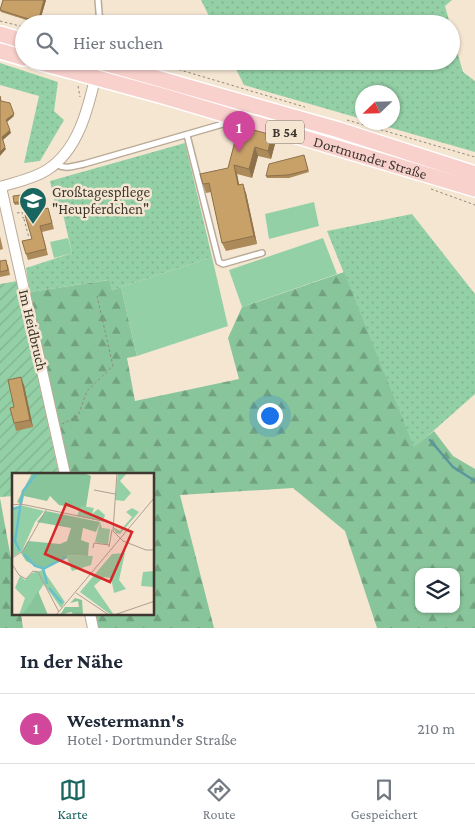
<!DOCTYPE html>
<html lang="de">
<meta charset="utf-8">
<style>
body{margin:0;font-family:"Crimson Pro",serif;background:#f2f2f3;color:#1f2937}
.controls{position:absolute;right:15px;bottom:15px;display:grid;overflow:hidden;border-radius:10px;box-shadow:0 1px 4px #0004}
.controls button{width:45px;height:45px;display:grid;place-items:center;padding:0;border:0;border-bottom:1px solid #e0e1e3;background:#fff;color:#1f2937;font:25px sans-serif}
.compass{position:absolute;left:355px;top:85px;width:45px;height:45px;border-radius:50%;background:#fff;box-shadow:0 1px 4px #0004;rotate:247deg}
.you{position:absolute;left:269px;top:415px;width:18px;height:18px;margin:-12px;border:4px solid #fff;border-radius:50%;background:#1a73e8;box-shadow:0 0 0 8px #1a73e833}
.badge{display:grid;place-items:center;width:32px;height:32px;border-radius:50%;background:#196560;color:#fff;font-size:16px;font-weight:700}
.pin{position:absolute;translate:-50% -41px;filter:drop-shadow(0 1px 2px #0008)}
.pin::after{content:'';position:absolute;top:26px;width:18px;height:15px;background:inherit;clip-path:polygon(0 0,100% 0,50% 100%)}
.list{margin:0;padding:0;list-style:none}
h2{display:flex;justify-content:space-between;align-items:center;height:65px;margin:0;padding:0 20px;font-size:21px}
h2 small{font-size:16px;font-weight:400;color:#747a83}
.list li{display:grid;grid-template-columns:32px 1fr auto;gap:15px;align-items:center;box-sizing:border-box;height:70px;padding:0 20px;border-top:1px solid #e0e1e3}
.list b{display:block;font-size:19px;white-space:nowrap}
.list p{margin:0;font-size:16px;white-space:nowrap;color:#747a83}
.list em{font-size:16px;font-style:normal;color:#747a83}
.icon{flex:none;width:28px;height:28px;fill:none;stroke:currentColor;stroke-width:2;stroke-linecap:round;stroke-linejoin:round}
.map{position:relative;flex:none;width:475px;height:628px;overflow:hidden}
.search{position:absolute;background:#fff;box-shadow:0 1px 4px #0004;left:15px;right:15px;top:15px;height:55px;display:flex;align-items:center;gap:12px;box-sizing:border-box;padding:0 18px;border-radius:28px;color:#747a83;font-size:19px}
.sheet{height:135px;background:#fff}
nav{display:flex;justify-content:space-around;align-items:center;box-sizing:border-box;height:70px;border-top:1px solid #e0e1e3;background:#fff;font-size:14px;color:#747a83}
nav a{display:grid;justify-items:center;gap:2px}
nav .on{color:#196560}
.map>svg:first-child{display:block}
</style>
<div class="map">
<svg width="475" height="628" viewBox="0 0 475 628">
<defs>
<pattern id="grass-dots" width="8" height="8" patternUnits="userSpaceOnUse" patternTransform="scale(1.25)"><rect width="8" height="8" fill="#94d0a6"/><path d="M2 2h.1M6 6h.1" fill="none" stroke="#80b38f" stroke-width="1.8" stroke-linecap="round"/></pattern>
<pattern id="forest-firs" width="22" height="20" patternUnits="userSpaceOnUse" patternTransform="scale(1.25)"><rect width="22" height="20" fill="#89c59b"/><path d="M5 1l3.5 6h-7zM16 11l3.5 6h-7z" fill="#71a17f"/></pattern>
<pattern id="garden-furrows" width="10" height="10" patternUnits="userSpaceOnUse" patternTransform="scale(1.25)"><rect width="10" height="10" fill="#94d0a6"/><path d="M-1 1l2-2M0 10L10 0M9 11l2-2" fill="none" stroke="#80b38f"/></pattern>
</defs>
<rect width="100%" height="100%" fill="#f5e6d2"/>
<g fill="url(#grass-dots)">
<polygon points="201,0 452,0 445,6 450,24 213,24"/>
<polygon points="451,30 463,72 475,81 475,152 374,123 392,122 392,92 362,92 362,119 244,85 232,61 451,61"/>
<polygon points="0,63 58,82 54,111 64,120 40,161 24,163 39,96 0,85"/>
<polygon points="185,143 212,257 112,290 108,280 30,292 26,268 72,253 62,210 56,207 50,181"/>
<polygon points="412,214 475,294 475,394 414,448 327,231"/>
</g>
<g fill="url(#forest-firs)" fill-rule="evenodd">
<path d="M344,272L414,447L434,431L453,456L475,469V628H377L345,531L293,488L180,495L214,628H94L91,614H154V474H65L30,292L109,280L112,290L121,287L137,356L127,358L135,401L239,379L228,338L242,307ZM419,572H456V609H419Z"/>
<polygon points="0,498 14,575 14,614 21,614 23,628 0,628"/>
</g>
<polygon fill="url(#garden-furrows)" points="17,281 59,474 14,474 14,496 0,497 0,284"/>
<g fill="#94d0a6">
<polygon points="314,202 319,226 269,239 265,214"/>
<polygon points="68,238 72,253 54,258 50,242"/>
<polygon points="323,238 337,274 242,307 229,270"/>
<polygon points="212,257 228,326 137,356 121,287"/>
</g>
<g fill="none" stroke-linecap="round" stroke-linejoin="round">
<polyline stroke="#5a969d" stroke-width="2.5" points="430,440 453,467 475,481"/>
<defs>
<g id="lane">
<polyline points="98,0 100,24"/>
<polyline points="187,135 219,262 223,264 262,253"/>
<path d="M56,164C65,170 74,166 84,164L223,124"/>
</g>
<g id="street">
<path d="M0,187C16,182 33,179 47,170C82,148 90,99 99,62"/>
<polyline points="1,187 65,474"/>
<polyline points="90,614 93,628"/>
</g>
<g id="primary">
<polyline points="0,34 24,41"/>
<polyline points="0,51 24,58"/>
<path id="s1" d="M35,61L163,96L475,189"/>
<polyline points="97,61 339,130 475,174"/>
</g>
</defs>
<use href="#lane" stroke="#baab98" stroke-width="8"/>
<use href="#street" stroke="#baab98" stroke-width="12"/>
<use href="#primary" stroke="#fff" stroke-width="18"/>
<g stroke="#91877a" stroke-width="1" stroke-dasharray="2.5 2.5" stroke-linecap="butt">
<polyline points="0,21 24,27"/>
<polyline points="150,61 305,107"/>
<polyline points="78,86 80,97"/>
<polyline points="347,120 475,157"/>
<polyline points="431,189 475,205"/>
<polyline points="17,213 22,212 23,218 26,217"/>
<polyline points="24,219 29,238"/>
<polyline points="62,424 78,416 87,391 113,366 97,296"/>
</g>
<use href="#lane" stroke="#fff" stroke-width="5"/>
<use href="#street" stroke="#fff" stroke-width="10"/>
<use href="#primary" stroke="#f8d0cc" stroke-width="15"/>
</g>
<g fill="#ac8a5a">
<polygon points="3,0 46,0 39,24 1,12 0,10"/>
<polygon points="239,126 275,144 271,159 258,156 252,178 237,174 239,185 246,193 257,244 226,251 222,243 211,192 206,193 203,184 228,168"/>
<polygon points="304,155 309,172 289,178 267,178 266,176"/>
<polygon points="22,197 23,204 15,205 14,203"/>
<polygon points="25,215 50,215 54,229 42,232 48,255 28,260 26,254 32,239"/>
<polygon points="0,236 3,249 0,250"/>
<polygon points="0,261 8,265 10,275 0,277"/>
<polygon points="24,385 33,427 16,431 14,423 14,407"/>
</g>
<g fill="#8c714a">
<polygon points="44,0 46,0 39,24 38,22"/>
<polygon points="10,103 14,116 7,122 6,120"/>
<polygon points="10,130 11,133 3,140 2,137"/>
<polygon points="272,135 275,144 271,159 268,151"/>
<polygon points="5,147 6,149 0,156 0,152"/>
<polygon points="255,147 258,156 252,178 249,169"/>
<polygon points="234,165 237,174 241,194 238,185"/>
<polygon points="243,184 246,193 257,244 254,236"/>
<polygon points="21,377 24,385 33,427 30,420"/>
</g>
<g fill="#c8a169" stroke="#8c714a">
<polygon points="3,0 44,0 38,22 0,10"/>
<polygon points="0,96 1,101 10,103 14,114 6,120 10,130 2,137 5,147 0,152"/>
<polygon points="239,126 272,135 268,151 255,147 249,169 234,165 238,185 243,184 254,236 222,243 209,183 203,184 200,174 228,168"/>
<polygon points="304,155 308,170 288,175 266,176 269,164"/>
<polygon points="21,195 22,201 14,203 13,196"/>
<polygon points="48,208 52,223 40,226 46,249 26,254 22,241 32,239 25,215"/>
<polygon points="6,260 8,270 0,272 0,261"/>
<polygon points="21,377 30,420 14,423 10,408 14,407 8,380"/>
</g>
<defs>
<symbol id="school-pin" viewBox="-11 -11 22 30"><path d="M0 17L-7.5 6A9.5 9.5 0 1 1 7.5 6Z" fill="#196560" stroke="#f5e6d2"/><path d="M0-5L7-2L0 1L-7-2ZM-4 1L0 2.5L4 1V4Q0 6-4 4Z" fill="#fff"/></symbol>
</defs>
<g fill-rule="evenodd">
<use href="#school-pin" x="17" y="185" width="32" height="43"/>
</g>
<g text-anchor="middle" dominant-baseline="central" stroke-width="5" stroke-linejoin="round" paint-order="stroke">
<rect fill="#f5e6d2" stroke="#746c60" stroke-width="1" x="266" y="120.5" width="38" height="23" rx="4"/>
<g font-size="14" font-weight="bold" fill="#3d372f">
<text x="285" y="132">B 54</text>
</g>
<g font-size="15" fill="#3d372f" stroke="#f5e6d2">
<text stroke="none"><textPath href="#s1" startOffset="349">Dortmunder Straße</textPath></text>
<text transform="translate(33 330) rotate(77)">Im Heidbruch</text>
</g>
<g font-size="15" fill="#3d372f" stroke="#f5e6d2" text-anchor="start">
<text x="52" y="192">Großtagespflege<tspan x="52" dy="17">"Heupferdchen"</tspan></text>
</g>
</g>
<g transform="translate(12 473)">
<rect width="142" height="142" fill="#f5e6d2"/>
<path d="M106,0H115L108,8L119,20L112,28L103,27ZM8,32L32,38L23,49L10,78L0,84V37ZM120,35L127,39L108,61L104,60L101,54L108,58L120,44L114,39ZM88,49L90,55L98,56L96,72L83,69ZM113,80L107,107L114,116L102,120L99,105L92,104L82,113L102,142H99L68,119L100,81ZM54,82L81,83L79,92L60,98ZM31,97L53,129L49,135L32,111L12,141L7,142L13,125L3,115L8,103L13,107L20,100ZM142,98V114L129,113L131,99Z" fill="#94d0a6"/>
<path d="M20,0H72L79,3L74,34L67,36L47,32L38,23L35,28L12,23L10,31L5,29ZM34,38L88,49L84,59L71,55L69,67L77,70L76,83L55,82V85L31,97L14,88L9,80L16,68L48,71L55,68L59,55L25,49ZM26,118L36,142H10L19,130ZM63,125L70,127L71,142H62L59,139L48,142L53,134H67L66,128L58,130Z" fill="#89c59b"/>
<path d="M69,33L82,35L80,41L86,36L93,42L92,45L89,48L65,43Z" fill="#94d0a6"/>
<path fill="none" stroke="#67bfcc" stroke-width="2.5" d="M8,35L3,68L8,78M0,36L8,34L11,18L25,0M12,81L23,93L31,95L35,111M31,96L54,84M37,115L50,130"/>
<path fill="none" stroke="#aba091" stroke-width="1" d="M105,0L101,58L111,68L134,77H143M82,17L103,21M0,32L9,31L100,50M97,74L100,57M81,75L82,70L97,72M0,85L11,78L34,37M0,91L7,102L14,106L21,98L26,99L47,139M64,120L97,142M44,142L143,24M102,142L143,128"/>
<path fill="#d62828" fill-opacity="0.15" stroke="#d62828" stroke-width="2.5" d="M54,31L120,59L98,109L33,81Z"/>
<rect width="142" height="142" fill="none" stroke="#3d372f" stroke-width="2.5"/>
</g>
</svg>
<div class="controls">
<button><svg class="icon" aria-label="layers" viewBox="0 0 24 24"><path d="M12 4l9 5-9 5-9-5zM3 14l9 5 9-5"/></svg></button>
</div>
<svg class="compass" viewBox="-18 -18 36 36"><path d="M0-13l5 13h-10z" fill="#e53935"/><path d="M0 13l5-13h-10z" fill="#747a83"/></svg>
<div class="you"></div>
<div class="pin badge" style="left:239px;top:152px;background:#d1479c">1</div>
<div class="search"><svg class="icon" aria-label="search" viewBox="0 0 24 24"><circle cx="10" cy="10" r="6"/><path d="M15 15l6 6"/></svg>Hier suchen</div>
</div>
<section class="sheet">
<h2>In der Nähe<small></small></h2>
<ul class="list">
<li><span class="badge" style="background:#d1479c">1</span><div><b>Westermann's</b><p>Hotel · Dortmunder Straße</p></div><em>210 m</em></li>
</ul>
</section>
<nav>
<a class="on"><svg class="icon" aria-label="map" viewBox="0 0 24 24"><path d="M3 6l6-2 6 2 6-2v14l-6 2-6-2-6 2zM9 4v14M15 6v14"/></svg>Karte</a>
<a><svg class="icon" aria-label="directions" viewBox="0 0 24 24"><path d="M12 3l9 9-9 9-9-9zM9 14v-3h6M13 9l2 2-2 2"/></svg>Route</a>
<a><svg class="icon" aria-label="saved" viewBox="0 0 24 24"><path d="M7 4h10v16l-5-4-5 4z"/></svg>Gespeichert</a>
</nav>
